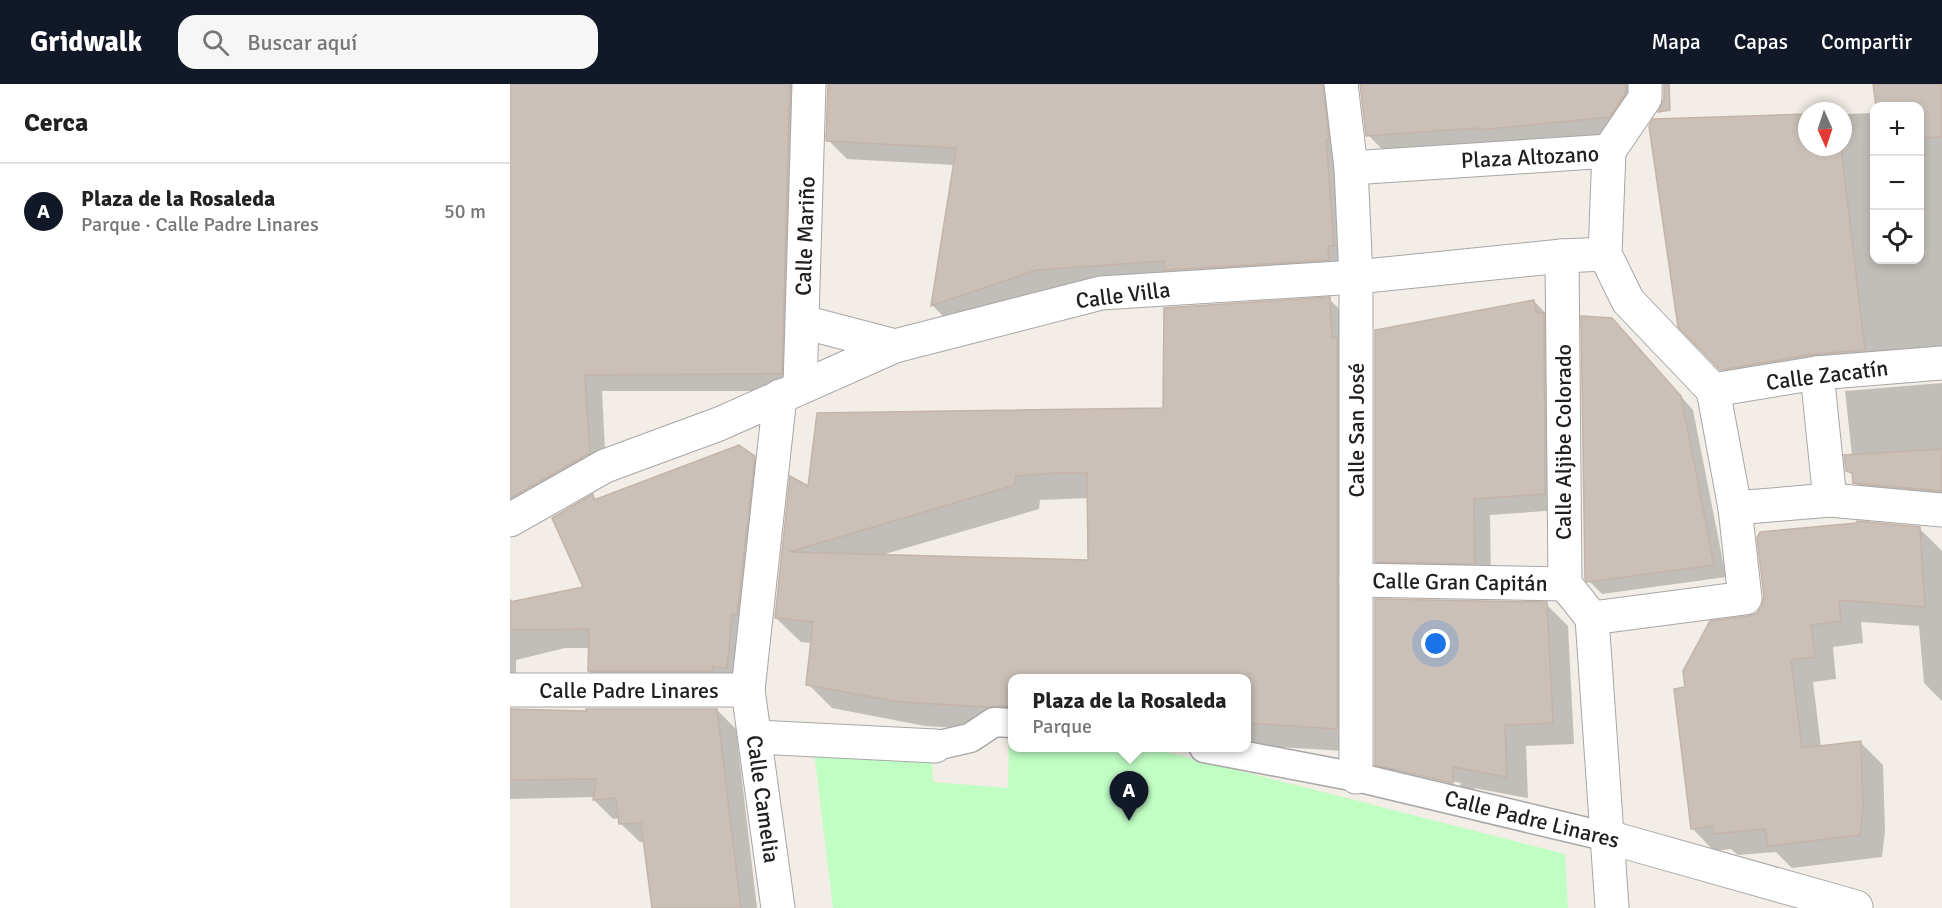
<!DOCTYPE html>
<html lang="es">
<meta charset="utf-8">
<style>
body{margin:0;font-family:Signika,sans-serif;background:#f6f6f6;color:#222}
.controls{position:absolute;right:18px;top:18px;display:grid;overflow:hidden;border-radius:12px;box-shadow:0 3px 9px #0003}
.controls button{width:54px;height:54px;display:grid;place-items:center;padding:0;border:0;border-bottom:2px solid #e0e0e0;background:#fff;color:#222;font:30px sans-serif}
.compass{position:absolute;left:1288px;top:18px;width:54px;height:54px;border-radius:50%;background:#fff;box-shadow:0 3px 9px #0003;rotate:177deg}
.you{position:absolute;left:926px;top:560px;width:21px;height:21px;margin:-15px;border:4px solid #fff;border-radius:50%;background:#1a73e8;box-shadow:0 0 0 9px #1a73e833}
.badge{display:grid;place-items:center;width:39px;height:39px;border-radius:50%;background:#111827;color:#fff;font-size:20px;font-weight:700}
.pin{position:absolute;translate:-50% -50px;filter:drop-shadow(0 2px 3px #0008)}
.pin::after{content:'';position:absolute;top:32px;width:21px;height:18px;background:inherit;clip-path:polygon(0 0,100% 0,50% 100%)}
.popup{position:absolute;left:498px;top:590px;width:243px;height:78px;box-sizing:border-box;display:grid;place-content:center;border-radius:12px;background:#fff;filter:drop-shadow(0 2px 4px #0005);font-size:20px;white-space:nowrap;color:#767676}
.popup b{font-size:22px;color:#222}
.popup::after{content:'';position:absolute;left:50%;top:100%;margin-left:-12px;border:12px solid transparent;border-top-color:#fff}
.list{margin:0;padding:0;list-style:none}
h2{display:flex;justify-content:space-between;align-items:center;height:78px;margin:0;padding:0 24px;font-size:26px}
h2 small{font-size:20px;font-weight:400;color:#767676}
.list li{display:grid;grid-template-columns:39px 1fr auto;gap:18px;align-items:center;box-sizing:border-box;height:96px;padding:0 24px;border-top:2px solid #e0e0e0}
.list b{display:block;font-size:22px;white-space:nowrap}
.list p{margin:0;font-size:20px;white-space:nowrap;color:#767676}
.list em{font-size:20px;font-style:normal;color:#767676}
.icon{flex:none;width:33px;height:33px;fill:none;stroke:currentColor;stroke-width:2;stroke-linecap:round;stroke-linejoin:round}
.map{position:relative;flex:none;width:1432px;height:824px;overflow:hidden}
header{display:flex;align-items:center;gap:36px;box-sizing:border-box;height:84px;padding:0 30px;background:#111827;color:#fff}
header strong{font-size:28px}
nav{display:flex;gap:33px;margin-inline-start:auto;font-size:21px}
.search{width:420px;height:54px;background:#f6f6f6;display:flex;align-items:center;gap:15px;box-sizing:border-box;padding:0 21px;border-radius:18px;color:#767676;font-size:22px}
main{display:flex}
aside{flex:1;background:#fff}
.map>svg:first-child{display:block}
</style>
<header>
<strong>Gridwalk</strong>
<div class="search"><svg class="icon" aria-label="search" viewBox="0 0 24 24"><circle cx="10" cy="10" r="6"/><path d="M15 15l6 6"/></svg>Buscar aquí</div>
<nav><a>Mapa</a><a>Capas</a><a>Compartir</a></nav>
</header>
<main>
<aside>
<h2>Cerca<small></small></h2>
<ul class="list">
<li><span class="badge">A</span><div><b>Plaza de la Rosaleda</b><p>Parque · Calle Padre Linares</p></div><em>50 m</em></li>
</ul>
</aside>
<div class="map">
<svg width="1432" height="824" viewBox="0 0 1432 824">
<rect width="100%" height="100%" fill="#f2ede6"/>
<polygon fill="#c0fec4" points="499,648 502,649 502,664 629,664 649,666 1055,770 1058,824 323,824 304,667 422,676 423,698 498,704"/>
<g fill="#0003" fill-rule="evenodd">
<polygon points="0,0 292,0 288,307 92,307 96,386 0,439"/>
<polygon points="319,0 848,0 838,4 842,180 441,240 423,222 445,81 337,75 318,56"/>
<polygon points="851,0 1124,0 1119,51 877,70 858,51"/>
<polygon points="1364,0 1432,0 1432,276 1226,300 1211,285 1144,37 1297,32 1297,63 1333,63 1333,30 1364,29 1364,176 1410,176 1410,22 1368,22"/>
<path d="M819,215L844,239L851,668L736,661V594H502V647L415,642L322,624L298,600L302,559L291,558L266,534L281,394L300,404L655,326ZM579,414V478L372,471L529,425L530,416Z"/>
<polygon points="1024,217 1040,234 1051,426 980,431 981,495 883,494 866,477"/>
<polygon points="1115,249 1183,326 1216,493 1092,510 1079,497"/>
<polygon points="1432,299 1432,420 1360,414 1345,399 1335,307"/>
<polygon points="244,373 263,393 236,602 98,606 79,587 80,564 55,564 6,576 6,612 2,616 0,625 0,514 3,518 75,504 83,412 88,417"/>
<polygon points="1409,444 1432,467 1432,617 1414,599 1409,542 1351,538 1353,559 1323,563 1326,595 1303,598 1311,663 1351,659 1373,681 1375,747 1372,773 1282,784 1266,768 1228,771 1221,765 1204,767 1182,744 1238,534"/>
<path d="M1036,520L1058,542L1064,660L1016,662L1018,714L964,704V720L888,702L866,680ZM886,684L951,699L950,702L886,687Z"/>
<polygon points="207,626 226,645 247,824 144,824 135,758 130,758 110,739 110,734 103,735 84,716 85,713 0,715 0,627 78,629"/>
</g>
<g fill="#cac0b8" stroke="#c5b3a7" stroke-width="1.5" fill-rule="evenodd">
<polygon points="0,0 280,0 272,290 75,291 80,369 0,414"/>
<polygon points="318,0 813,0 819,55 816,55 824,162 818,162 819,176 654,186 654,177 526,186 421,222 446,64 316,57"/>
<polygon points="850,0 1116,0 1116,8 1100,33 968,46 968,44 856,52"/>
<polygon points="1154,0 1159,0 1160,26 1148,28 1154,15"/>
<polygon points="1363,0 1432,0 1432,53 1410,54 1410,22 1366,22"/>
<polygon points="1297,30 1297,63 1331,63 1355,266 1304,270 1210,286 1168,243 1139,42 1143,35"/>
<path d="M820,213L822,254L827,253V645L736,639V594H502V622L478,623L390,618L296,601L303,538L265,534L280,392L298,402L307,329L653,324L654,224ZM546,389H577L578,476L279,468L505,401L506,392Z"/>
<polygon points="1024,216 1026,228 1034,229 1035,410 964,415 965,480 865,478 865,246"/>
<polygon points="1071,232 1102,234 1171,312 1204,481 1077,498 1075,495"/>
<polygon points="229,361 245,372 227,531 222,530 217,584 202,583 203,587 78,587 79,545 0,546 0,518 73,503 42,434 83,410 84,416"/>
<polygon points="1432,365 1432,407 1343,399 1342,389 1336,387 1334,371"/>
<polygon points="1347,437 1410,443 1415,523 1329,516 1331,537 1301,541 1305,573 1281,576 1292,664 1351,657 1353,723 1350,751 1258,762 1255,745 1204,750 1203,742 1181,745 1164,605 1175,603 1173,587 1200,537 1238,532 1247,529 1252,522 1254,512 1247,454 1250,448 1347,439"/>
<polygon points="865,515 1037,518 1043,639 995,641 997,693 943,683 943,699 865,681"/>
<polygon points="0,625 76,627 76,625 207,625 231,824 142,824 131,739 109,740 106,714 83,716 86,695 0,696"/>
</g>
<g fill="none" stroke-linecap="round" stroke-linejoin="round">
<defs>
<g id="pedestrian">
<polyline points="425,662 460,654 484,638 502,639"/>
<polyline points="694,664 846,693 1098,753"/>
</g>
<g id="minor">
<polyline points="831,0 841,84 846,193 846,693"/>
<polyline points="1099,67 1095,170 1118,217 1203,306"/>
<polyline points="1099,67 1135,14 1135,0"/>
<polyline points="841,84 1099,67"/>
<polyline points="1052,172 1055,500 1082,534 1102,824"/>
<polyline points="293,238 385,262"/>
<polyline points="1307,289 1320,416"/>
<polyline points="290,303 299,0"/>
<polyline points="1203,306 1307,289 1432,279"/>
<polyline points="1225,424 1320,416 1432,426"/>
<polyline points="0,436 95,382 209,340 385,262 591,209 846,193 1052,172 1095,170"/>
<polyline points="846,496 1055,500"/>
<polyline points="1082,534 1235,514 1225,424 1203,306"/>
<polyline points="0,606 238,606"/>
<polyline points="245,653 425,662"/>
<polyline points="1098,753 1346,823"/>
<polyline points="268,824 238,606 270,312"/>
</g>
</defs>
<use href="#pedestrian" stroke="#a7a7a7" stroke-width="31"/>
<use href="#minor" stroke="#a7a7a7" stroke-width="35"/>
<use href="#pedestrian" stroke="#fff" stroke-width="28"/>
<use href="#minor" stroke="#fff" stroke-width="33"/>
</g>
<g text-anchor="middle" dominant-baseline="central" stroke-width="6" stroke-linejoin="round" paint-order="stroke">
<g font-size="22" fill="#202020" stroke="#fff">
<text transform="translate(1020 73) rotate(-3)">Plaza Altozano</text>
<text transform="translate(295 152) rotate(-88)">Calle Mariño</text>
<text transform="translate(613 211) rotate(-7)">Calle Villa</text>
<text transform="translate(1317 291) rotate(-7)">Calle Zacatín</text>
<text transform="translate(846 346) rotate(-90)">Calle San José</text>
<text transform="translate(1053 358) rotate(-90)">Calle Aljibe Colorado</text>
<text transform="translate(950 498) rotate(1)">Calle Gran Capitán</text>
<text x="119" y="606">Calle Padre Linares</text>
<text transform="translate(253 715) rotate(82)">Calle Camelia</text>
<text transform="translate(1022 735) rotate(14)">Calle Padre Linares</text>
</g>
</g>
</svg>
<div class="controls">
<button>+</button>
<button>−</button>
<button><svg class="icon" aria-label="locate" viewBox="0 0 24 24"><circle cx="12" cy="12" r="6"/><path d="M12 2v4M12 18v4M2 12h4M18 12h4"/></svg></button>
</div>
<svg class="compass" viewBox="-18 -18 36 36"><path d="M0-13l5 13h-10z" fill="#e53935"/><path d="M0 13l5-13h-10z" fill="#767676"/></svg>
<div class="you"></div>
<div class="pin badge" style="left:619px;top:737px">A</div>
<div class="popup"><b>Plaza de la Rosaleda</b>Parque</div>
</div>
</main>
